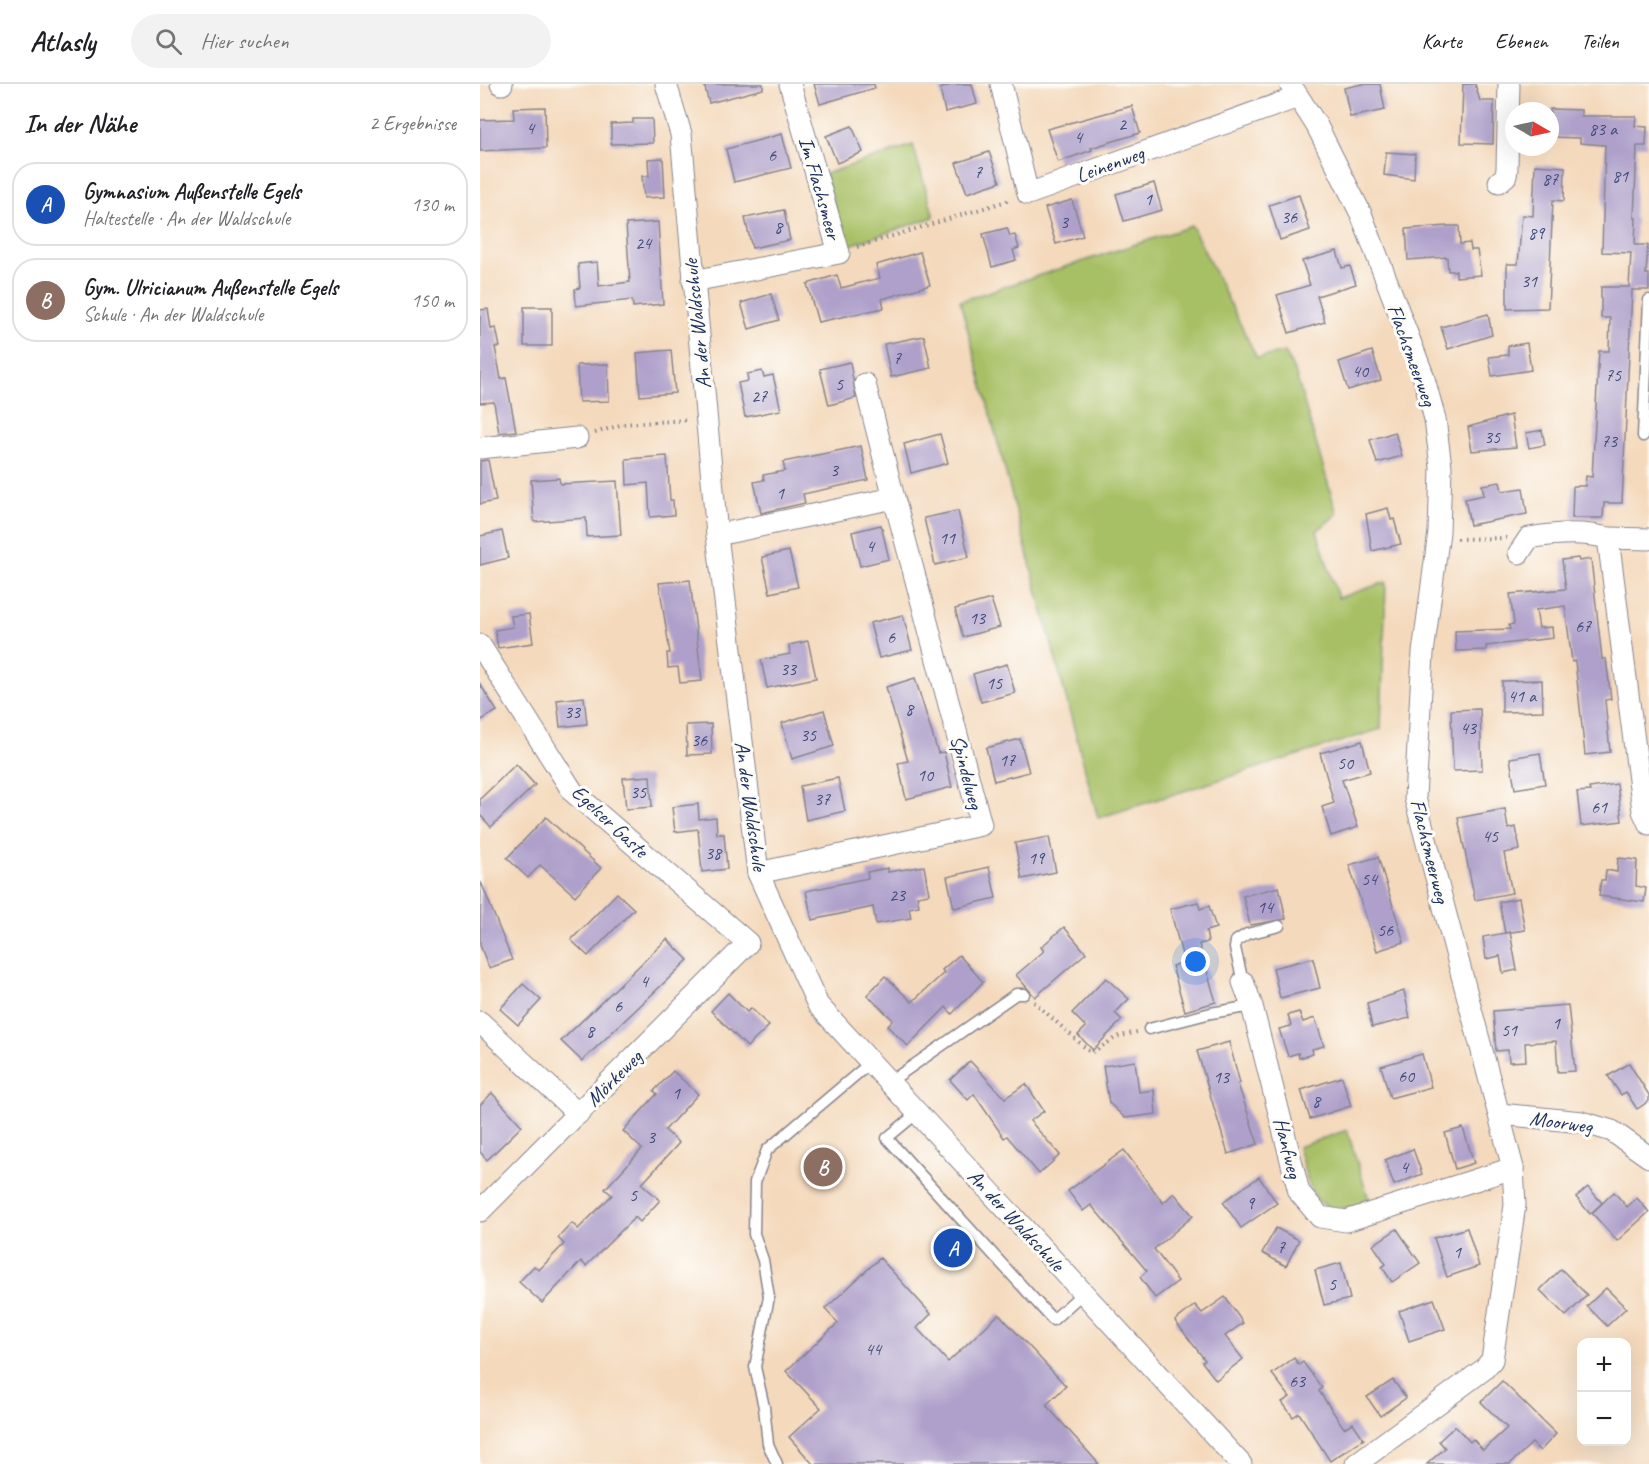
<!DOCTYPE html>
<html lang="de">
<meta charset="utf-8">
<style>
body{margin:0;font-family:Caveat,sans-serif;background:#f2f2f2;color:#202124}
.controls{position:absolute;right:18px;bottom:18px;display:grid;overflow:hidden;border-radius:12px;box-shadow:0 6px 24px #0002}
.controls button{width:54px;height:54px;display:grid;place-items:center;padding:0;border:0;border-bottom:2px solid #e0e0e0;background:#fff;color:#202124;font:30px sans-serif}
.compass{position:absolute;left:1025px;top:18px;width:54px;height:54px;border-radius:50%;background:#fff;box-shadow:0 6px 24px #0002;rotate:99deg}
.you{position:absolute;left:716px;top:878px;width:21px;height:21px;margin:-15px;border:4px solid #fff;border-radius:50%;background:#1a73e8;box-shadow:0 0 0 9px #1a73e833}
.badge{display:grid;place-items:center;width:39px;height:39px;border-radius:50%;background:#ea580c;color:#fff;font-size:20px;font-weight:700}
.pin{position:absolute;translate:-50% -50%;border:3px solid #fff;box-shadow:0 2px 6px #0006}
.list{margin:0;padding:0;list-style:none}
h2{display:flex;justify-content:space-between;align-items:center;height:78px;margin:0;padding:0 24px;font-size:26px}
h2 small{font-size:20px;font-weight:400;color:#757577}
.list li{display:grid;grid-template-columns:39px 1fr auto;gap:18px;align-items:center;box-sizing:border-box;height:84px;margin:0 12px 12px;padding:0 12px;border:2px solid #e0e0e0;border-radius:24px}
.list b{display:block;font-size:22px;white-space:nowrap}
.list p{margin:0;font-size:20px;white-space:nowrap;color:#757577}
.list em{font-size:20px;font-style:normal;color:#757577}
.icon{flex:none;width:33px;height:33px;fill:none;stroke:currentColor;stroke-width:2;stroke-linecap:round;stroke-linejoin:round}
.map{position:relative;flex:none;width:1169px;height:1380px;overflow:hidden}
header{display:flex;align-items:center;gap:36px;box-sizing:border-box;height:84px;padding:0 30px;background:#fff;border-bottom:2px solid #e0e0e0}
header strong{font-size:28px}
nav{display:flex;gap:33px;margin-inline-start:auto;font-size:21px}
.search{width:420px;height:54px;background:#f2f2f2;display:flex;align-items:center;gap:15px;box-sizing:border-box;padding:0 21px;border-radius:33px;color:#757577;font-size:22px}
main{display:flex}
aside{flex:1;background:#fff}
.map>svg:first-child{display:block}
</style>
<header>
<strong>Atlasly</strong>
<div class="search"><svg class="icon" aria-label="search" viewBox="0 0 24 24"><circle cx="10" cy="10" r="6"/><path d="M15 15l6 6"/></svg>Hier suchen</div>
<nav><a>Karte</a><a>Ebenen</a><a>Teilen</a></nav>
</header>
<main>
<aside>
<h2>In der Nähe<small>2 Ergebnisse</small></h2>
<ul class="list">
<li><span class="badge" style="background:#1a4fb4">A</span><div><b>Gymnasium Außenstelle Egels</b><p>Haltestelle · An der Waldschule</p></div><em>130 m</em></li>
<li><span class="badge" style="background:#8d6e63">B</span><div><b>Gym. Ulricianum Außenstelle Egels</b><p>Schule · An der Waldschule</p></div><em>150 m</em></li>
</ul>
</aside>
<div class="map">
<svg width="1169" height="1380" viewBox="0 0 1169 1380">
<rect width="100%" height="100%" fill="#fdfcf7"/>
<filter id="ink" filterUnits="userSpaceOnUse"><feTurbulence type="fractalNoise" baseFrequency=".0167" numOctaves="2"/><feDisplacementMap in="SourceGraphic" scale="12" xChannelSelector="R" yChannelSelector="G"/><feConvolveMatrix kernelMatrix="1 2 1 2 8 2 1 2 1" color-interpolation-filters="sRGB"/></filter>
<filter id="wash" filterUnits="userSpaceOnUse"><feTurbulence type="fractalNoise" baseFrequency=".008" numOctaves="4" result="noise"/><feDisplacementMap in="SourceGraphic" scale="24" xChannelSelector="R" yChannelSelector="G"/><feGaussianBlur stdDeviation="1.35" result="paint"/><feColorMatrix in="noise" values="0 0 0 0 0 0 0 0 0 0 0 0 0 0 0 0 0 1.4 0 .05"/><feComposite in="paint" operator="in"/></filter>
<g filter="url(#wash)">
<rect width="100%" height="100%" fill="#f4d9bc"/>
<g fill="#a8c065" stroke="#627862" stroke-width="1.5">
<polygon points="433,61 454,133 367,162 345,90"/>
<polygon points="712,142 777,274 805,268 816,291 857,430 837,447 858,514 906,498 901,645 618,734 480,217"/>
<path d="M867,1046L890,1119C831,1136 832,1110 818,1063Z"/>
</g>
<g id="blocks">
<g fill="#afa0cb">
<polygon points="224,0 283,0 283,5 229,19"/>
<polygon points="334,0 394,0 395,4 340,20"/>
<polygon points="472,0 492,0 497,20 465,28 460,5"/>
<polygon points="882,0 900,0 905,26 870,33 864,4"/>
<polygon points="983,0 995,0 1000,17 1014,17 1013,60 981,59"/>
<polygon points="652,22 660,49 611,64 612,66 578,78 567,45"/>
<polygon points="65,23 66,64 0,67 0,36 34,35 33,24"/>
<polygon points="1070,25 1101,26 1101,32 1156,32 1155,42 1167,43 1166,62 1157,62 1154,134 1156,134 1155,161 1168,161 1166,190 1169,190 1169,206 1152,206 1142,419 1124,419 1123,434 1092,434 1093,402 1105,402 1106,392 1112,393 1119,267 1129,267 1130,234 1121,234 1121,203 1149,203 1151,169 1122,168 1125,61 1100,59 1100,54 1070,53"/>
<polygon points="153,35 172,35 173,59 131,60 131,40 153,39"/>
<polygon points="372,42 383,68 357,79 346,52"/>
<polygon points="302,50 311,84 254,98 246,65"/>
<polygon points="509,68 520,98 487,109 476,79"/>
<polygon points="906,68 935,70 934,95 904,91"/>
<polygon points="183,74 185,113 164,114 162,92 169,92 168,75"/>
<polygon points="1055,81 1085,83 1084,117 1073,116 1068,224 1027,225 1027,180 1038,180 1042,131 1053,132"/>
<polygon points="674,99 682,126 644,137 636,110"/>
<polygon points="819,111 830,146 800,156 789,121"/>
<polygon points="592,116 603,152 576,160 565,124"/>
<polygon points="304,126 310,156 272,164 265,134"/>
<polygon points="178,138 183,220 153,223 152,216 96,222 95,205 100,204 98,180 117,178 119,202 150,198 146,140"/>
<polygon points="968,142 979,142 980,160 990,159 991,166 997,166 1001,191 976,193 976,187 968,187 967,173 928,176 926,145"/>
<polygon points="527,144 530,152 535,151 539,164 533,166 536,176 512,183 503,150"/>
<polygon points="857,167 862,184 870,182 876,200 837,212 845,238 809,249 797,211 830,201 822,177"/>
<polygon points="440,168 450,201 402,215 404,224 338,238 327,200 357,191 361,204 400,194 396,181"/>
<polygon points="291,210 299,236 269,245 261,219"/>
<rect x="44" y="223" width="28" height="39"/>
<polygon points="8,225 11,245 16,244 20,263 15,263 21,295 26,294 36,347 19,349 14,318 0,319 0,226"/>
<polygon points="1008,230 1012,251 968,265 961,243"/>
<polygon points="444,252 451,284 411,293 404,260"/>
<polygon points="1047,259 1051,286 1012,292 1009,273 1028,271 1028,262"/>
<polygon points="191,266 195,309 160,312 157,269"/>
<polygon points="892,267 901,296 868,306 859,278"/>
<polygon points="370,278 376,314 349,321 340,285"/>
<polygon points="128,280 129,317 99,318 97,281"/>
<polygon points="282,287 284,293 293,291 301,326 265,333 258,299 268,297 267,290"/>
<polygon points="1031,331 1036,363 992,367 988,343"/>
<polygon points="1062,346 1065,361 1049,364 1046,349"/>
<polygon points="915,348 922,372 897,379 890,356"/>
<polygon points="460,350 468,379 431,389 424,360"/>
<polygon points="381,362 388,396 323,410 325,419 281,429 274,398 284,396 283,391 305,387 303,378"/>
<polygon points="187,372 190,416 193,416 194,431 170,433 168,399 147,401 146,375"/>
<polygon points="8,376 16,417 0,420 0,377"/>
<polygon points="79,394 80,400 137,397 141,451 107,453 106,434 54,438 51,396"/>
<polygon points="1020,398 1022,407 1043,404 1047,430 990,441 985,415 1004,411 1002,401"/>
<polygon points="908,424 911,436 914,435 921,460 892,467 886,430"/>
<polygon points="478,427 489,473 455,481 444,434"/>
<polygon points="401,441 409,475 380,482 372,448"/>
<polygon points="22,447 28,474 0,481 0,452"/>
<polygon points="309,467 318,503 290,509 282,473"/>
<polygon points="1098,474 1099,477 1111,475 1122,575 1126,575 1131,615 1125,616 1130,668 1105,671 1095,577 1092,578 1085,522 1056,526 1059,544 1072,543 1073,554 1006,562 1006,566 976,567 975,547 1030,545 1029,541 1034,540 1030,510 1086,505 1082,476"/>
<polygon points="210,496 222,597 200,599 198,583 188,584 187,569 190,569 179,499"/>
<polygon points="511,515 520,543 483,553 475,525"/>
<polygon points="49,530 53,559 18,564 15,546 33,543 31,532"/>
<polygon points="423,531 432,566 399,574 390,539"/>
<polygon points="328,557 336,594 287,604 281,576 310,570 309,561"/>
<polygon points="527,580 535,609 501,618 493,590"/>
<polygon points="435,594 458,669 464,668 472,703 426,715 418,679 428,677 406,603"/>
<polygon points="1062,596 1063,627 1022,628 1022,597"/>
<polygon points="0,600 17,627 0,637"/>
<polygon points="104,613 107,640 80,643 77,616"/>
<polygon points="1000,625 1002,686 973,687 971,626"/>
<polygon points="344,626 354,662 312,675 302,639"/>
<polygon points="231,640 232,670 207,671 206,641"/>
<polygon points="540,655 549,688 514,697 506,664"/>
<polygon points="882,657 890,688 862,696 878,743 851,752 842,723 854,719 840,669"/>
<polygon points="1060,669 1065,700 1035,705 1030,674"/>
<polygon points="36,680 55,701 11,743 0,731 0,715"/>
<polygon points="170,692 172,723 146,725 143,694"/>
<polygon points="358,694 365,727 326,736 320,702"/>
<polygon points="1137,700 1142,737 1101,742 1097,708 1110,707 1109,704"/>
<polygon points="218,720 219,735 236,733 237,750 244,750 247,785 222,788 218,745 195,748 192,723"/>
<polygon points="1025,725 1028,745 1036,743 1040,766 1024,769 1032,809 995,816 978,734"/>
<polygon points="66,733 121,784 95,812 60,781 48,794 27,774"/>
<polygon points="569,753 576,788 542,795 535,759"/>
<polygon points="898,773 924,858 897,867 869,781"/>
<polygon points="1138,774 1157,776 1156,802 1166,804 1164,818 1119,812 1121,796 1125,796 1126,786 1137,788"/>
<polygon points="444,782 449,810 437,812 439,822 429,824 431,834 396,840 393,823 332,836 326,807 388,794 387,788 408,784 408,788"/>
<polygon points="509,783 516,814 474,824 467,793"/>
<polygon points="1,798 32,876 9,884 0,861"/>
<polygon points="799,803 806,835 770,841 763,812"/>
<polygon points="137,809 154,825 108,872 91,856"/>
<polygon points="1039,814 1045,846 1025,849 1019,818"/>
<polygon points="718,818 720,825 729,822 736,844 726,847 728,858 719,860 736,918 705,927 692,882 704,878 690,825"/>
<polygon points="584,843 606,869 555,913 536,891 564,867 561,863"/>
<polygon points="1030,848 1037,886 1023,889 1020,872 1006,875 1003,853"/>
<polygon points="187,855 208,876 102,977 81,957"/>
<polygon points="479,871 503,898 472,930 466,923 428,962 407,942 413,936 387,911 405,892 432,918 464,889 462,886"/>
<polygon points="833,874 840,904 800,914 793,884"/>
<polygon points="626,894 649,915 635,929 642,936 613,966 598,951 606,943 592,929"/>
<polygon points="43,900 61,916 38,941 20,925"/>
<polygon points="924,907 930,934 892,943 887,919"/>
<polygon points="248,909 267,928 271,924 289,942 267,963 231,927"/>
<polygon points="1088,921 1095,987 1078,988 1076,957 1045,959 1046,977 1029,978 1028,966 1016,967 1013,927"/>
<polygon points="819,928 823,938 835,934 844,962 832,965 833,970 819,974 818,969 808,972 799,945 811,942 808,931"/>
<polygon points="749,958 760,999 758,1000 778,1060 748,1070 717,967"/>
<polygon points="942,970 951,1003 910,1014 901,982"/>
<polygon points="490,977 525,1014 546,1000 564,1027 550,1037 580,1071 559,1090 527,1052 524,1054 494,1010 488,1016 470,996"/>
<polygon points="655,977 659,1008 674,1006 676,1030 645,1034 629,1019 623,982"/>
<polygon points="1149,979 1169,1011 1169,1017 1157,1025 1146,1008 1141,1011 1128,992"/>
<polygon points="193,987 218,1010 185,1046 199,1059 162,1100 180,1116 160,1138 155,1133 106,1182 101,1177 62,1219 39,1198 54,1182 59,1186 84,1160 78,1154 92,1139 98,1145 132,1111 125,1105 162,1065 143,1047 177,1010 174,1007"/>
<polygon points="862,993 871,1022 830,1035 821,1006"/>
<polygon points="12,1009 42,1042 7,1076 0,1068 0,1021"/>
<polygon points="983,1044 994,1079 975,1085 965,1049"/>
<polygon points="933,1065 942,1090 914,1101 905,1076"/>
<polygon points="644,1066 683,1119 694,1109 713,1132 674,1165 698,1197 675,1214 660,1193 667,1187 611,1121 603,1127 588,1107"/>
<polygon points="779,1093 797,1119 761,1144 743,1118"/>
<polygon points="1108,1103 1122,1119 1110,1130 1096,1113"/>
<polygon points="1134,1108 1147,1123 1157,1114 1169,1128 1137,1157 1112,1129"/>
<polygon points="796,1144 819,1156 806,1182 782,1169"/>
<polygon points="987,1144 999,1182 967,1193 954,1154"/>
<polygon points="917,1145 940,1179 912,1198 902,1183 906,1180 893,1161"/>
<polygon points="400,1174 451,1230 437,1244 468,1278 519,1230 586,1302 566,1321 619,1380 333,1380 309,1353 341,1324 306,1287 358,1239 345,1225"/>
<polygon points="861,1179 870,1215 844,1221 835,1186"/>
<polygon points="1081,1185 1107,1211 1086,1232 1060,1206"/>
<polygon points="1126,1204 1146,1224 1127,1242 1107,1222"/>
<polygon points="745,1213 763,1239 745,1252 763,1275 736,1296 722,1278 725,1276 695,1237 715,1221 722,1229"/>
<polygon points="954,1215 965,1245 929,1257 919,1227"/>
<polygon points="814,1274 819,1281 823,1278 842,1304 839,1307 864,1344 873,1339 884,1355 850,1377 819,1329 813,1333 802,1318 810,1313 792,1290"/>
<polygon points="913,1296 926,1314 900,1332 887,1313"/>
<polygon points="1022,1297 1076,1350 1060,1367 1052,1359 1030,1380 947,1380 965,1364 959,1357 975,1342 990,1358 993,1355 1003,1366 1027,1344 1001,1318"/>
</g>
</g>
</g>
<g filter="url(#ink)">
<use href="#blocks" fill-opacity="0" stroke="#88848d" stroke-width="1.5"/>
<g fill="none" stroke-linecap="round" stroke-linejoin="round">
<defs>
<g id="service">
<polyline points="1163,352 1169,216"/>
<polyline points="763,898 755,864 756,857 767,850 799,842"/>
<polyline points="669,945 731,929 772,922"/>
<polyline points="408,999 536,910 544,910"/>
<polyline points="436,1030 407,1054 573,1236 604,1208"/>
<polyline points="297,1380 288,1360 284,1323 275,1283 289,1213 283,1176 274,1150 275,1098 287,1066 390,979"/>
</g>
<g id="minor">
<polyline points="21,0 22,0"/>
<polyline points="186,0 201,50 237,451 278,789 338,921 761,1380"/>
<polyline points="521,0 548,110 818,13"/>
<polyline points="810,0 837,42 881,130 943,291 955,335 961,383 959,448 943,569 935,714 1033,1084 1035,1121 1012,1276 1003,1286 876,1380"/>
<polyline points="1019,98 1026,92 1027,84 1029,0"/>
<polyline points="213,197 359,169 310,0"/>
<polyline points="385,300 414,414"/>
<polyline points="0,364 97,354"/>
<polyline points="237,451 414,414 501,741 278,789"/>
<polyline points="1169,455 1128,454 1163,727 1169,740"/>
<path d="M1039,469L1049,454C1076,449 1102,447 1128,454"/>
<polyline points="0,561 93,708 268,859 0,1127"/>
<polyline points="763,898 772,922 819,1108 840,1133 866,1137 1033,1084"/>
<polyline points="0,938 98,1030"/>
<polyline points="1020,1030 1102,1038 1132,1047 1169,1073"/>
</g>
</defs>
<use href="#service" stroke="#88848d" stroke-width="13"/>
<use href="#minor" stroke="#88848d" stroke-width="23"/>
<g stroke="#88848d" stroke-width="4" stroke-dasharray="1.5 4.5" stroke-linecap="butt">
<polyline points="377,163 530,116"/>
<polyline points="115,349 143,340 208,336"/>
<polyline points="977,455 1027,454"/>
<polyline points="554,918 611,969 637,953 657,948"/>
</g>
<use href="#service" stroke="#fff" stroke-width="10"/>
<use href="#minor" stroke="#fff" stroke-width="21"/>
</g>
</g>
<g text-anchor="middle" dominant-baseline="central" stroke-width="6" stroke-linejoin="round" paint-order="stroke">
<g font-size="18" fill="#404b79">
<text x="642" y="40">2</text>
<text x="50" y="44">4</text>
<text x="1123" y="45">83 a</text>
<text x="598" y="53">4</text>
<text x="292" y="71">6</text>
<text x="498" y="88">7</text>
<text x="1140" y="92">81</text>
<text x="1070" y="95">87</text>
<text x="668" y="115">1</text>
<text x="809" y="133">36</text>
<text x="584" y="138">3</text>
<text x="298" y="143">8</text>
<text x="1056" y="149">89</text>
<text x="163" y="159">24</text>
<text x="1049" y="197">31</text>
<text x="417" y="274">7</text>
<text x="880" y="287">40</text>
<text x="1133" y="291">75</text>
<text x="359" y="300">5</text>
<text x="279" y="312">27</text>
<text x="1012" y="353">35</text>
<text x="1129" y="357">73</text>
<text x="354" y="386">3</text>
<text x="300" y="409">1</text>
<text x="467" y="454">11</text>
<text x="390" y="462">4</text>
<text x="497" y="534">13</text>
<text x="1103" y="542">67</text>
<text x="411" y="553">6</text>
<text x="308" y="585">33</text>
<text x="514" y="599">15</text>
<text x="1042" y="612">41 a</text>
<text x="429" y="625">8</text>
<text x="92" y="628">33</text>
<text x="988" y="644">43</text>
<text x="328" y="651">35</text>
<text x="219" y="656">36</text>
<text x="527" y="676">17</text>
<text x="865" y="679">50</text>
<text x="445" y="691">10</text>
<text x="158" y="708">35</text>
<text x="342" y="715">37</text>
<text x="1119" y="723">61</text>
<text x="1010" y="752">45</text>
<text x="233" y="769">38</text>
<text x="556" y="774">19</text>
<text x="889" y="795">54</text>
<text x="417" y="811">23</text>
<text x="785" y="823">14</text>
<text x="905" y="846">56</text>
<text x="164" y="897">4</text>
<text x="138" y="922">6</text>
<text x="1076" y="939">1</text>
<text x="1029" y="946">51</text>
<text x="110" y="947">8</text>
<text x="926" y="992">60</text>
<text x="741" y="993">13</text>
<text x="196" y="1009">1</text>
<text x="836" y="1017">8</text>
<text x="171" y="1053">3</text>
<text x="924" y="1083">4</text>
<text x="153" y="1111">5</text>
<text x="770" y="1119">9</text>
<text x="801" y="1163">7</text>
<text x="977" y="1168">1</text>
<text x="852" y="1200">5</text>
<text x="393" y="1265">44</text>
<text x="817" y="1297">63</text>
</g>
<g font-size="21" fill="#1b2f5e" stroke="#fdfcf7">
<text transform="translate(630 80) rotate(-20)">Leinenweg</text>
<text transform="translate(340 104) rotate(74)">Im Flachsmeer</text>
<text transform="translate(217 240) rotate(-96)">An der Waldschule</text>
<text transform="translate(932 271) rotate(70)">Flachsmeerweg</text>
<text transform="translate(487 688) rotate(75)">Spindelweg</text>
<text transform="translate(271 722) rotate(82)">An der Waldschule</text>
<text transform="translate(130 737) rotate(43)">Egelser Gaste</text>
<text transform="translate(950 767) rotate(76)">Flachsmeerweg</text>
<text transform="translate(134 994) rotate(-45)">Mörkeweg</text>
<text transform="translate(1081 1038) rotate(8)">Moorweg</text>
<text transform="translate(808 1064) rotate(76)">Hanfweg</text>
<text transform="translate(536 1136) rotate(47)">An der Waldschule</text>
</g>
</g>
</svg>
<div class="controls">
<button>+</button>
<button>−</button>
</div>
<svg class="compass" viewBox="-18 -18 36 36"><path d="M0-13l5 13h-10z" fill="#e53935"/><path d="M0 13l5-13h-10z" fill="#757577"/></svg>
<div class="you"></div>
<div class="pin badge" style="left:473px;top:1164px;background:#1a4fb4">A</div>
<div class="pin badge" style="left:343px;top:1083px;background:#8d6e63">B</div>
</div>
</main>
